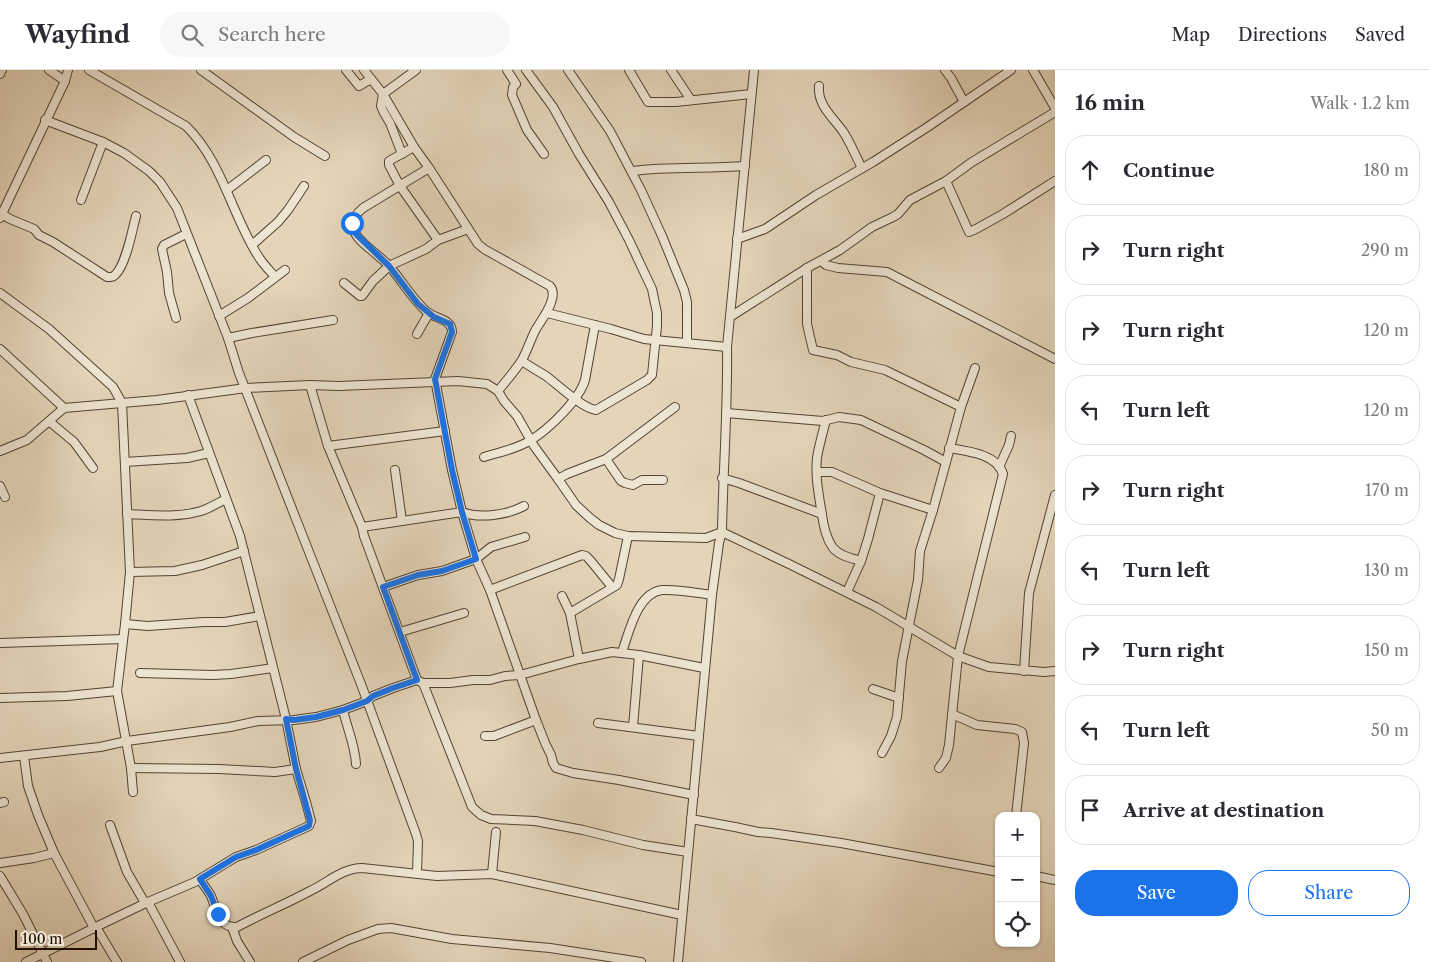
<!DOCTYPE html>
<meta charset="utf-8">
<style>
body{margin:0;font-family:"Libre Caslon Text",serif;background:#f7f7f7;color:#2b2b33}
.controls{position:absolute;right:15px;bottom:15px;display:grid;overflow:hidden;border-radius:10px;box-shadow:0 1px 4px #0004}
.controls button{width:45px;height:45px;display:grid;place-items:center;padding:0;border:0;border-bottom:1px solid #e1e1e2;background:#fff;color:#2b2b33;font:25px sans-serif}
.scale{position:absolute;left:15px;bottom:12px;width:82px;box-sizing:border-box;padding-left:5px;border:2px solid #221205;border-top:0;font-size:14px;line-height:18px;white-space:nowrap;color:#221205;-webkit-text-stroke:4px #ede4d2;paint-order:stroke}
.stop{position:absolute;width:15px;height:15px;margin:-11px;border:4px solid #1a73e8;border-radius:50%;background:#fff}
.stop.end{background:#1a73e8;border-color:#fff;box-shadow:0 1px 5px #0008}
.list{margin:0;padding:0;list-style:none}
h2{display:flex;justify-content:space-between;align-items:center;height:65px;margin:0;padding:0 20px;font-size:21px}
h2 small{font-size:16px;font-weight:400;color:#7c7c81}
.list li{display:grid;grid-template-columns:32px 1fr auto;gap:15px;align-items:center;box-sizing:border-box;height:70px;margin:0 10px 10px;padding:0 10px;border:1px solid #e1e1e2;border-radius:20px}
.list b{display:block;font-size:19px;white-space:nowrap}
.list em{font-size:16px;font-style:normal;color:#7c7c81}
.actions{display:flex;gap:10px;padding:15px 20px}
.actions a{flex:1;padding:11px 0;border:1px solid #1a73e8;border-radius:20px;text-align:center;font-size:18px;color:#1a73e8}
.actions .main{background:#1a73e8;color:#fff}
.icon{flex:none;width:28px;height:28px;fill:none;stroke:currentColor;stroke-width:2;stroke-linecap:round;stroke-linejoin:round}
.map{position:relative;flex:none;width:1055px;height:892px;overflow:hidden}
header{display:flex;align-items:center;gap:30px;box-sizing:border-box;height:70px;padding:0 25px;background:#fff;border-bottom:1px solid #e1e1e2}
header strong{font-size:24px}
nav{display:flex;gap:28px;margin-inline-start:auto;font-size:18px}
.search{width:350px;height:45px;background:#f7f7f7;display:flex;align-items:center;gap:12px;box-sizing:border-box;padding:0 18px;border-radius:28px;color:#7c7c81;font-size:19px}
main{display:flex}
aside{flex:1;background:#fff}
.map>svg:first-child{display:block}
</style>
<header>
<strong>Wayfind</strong>
<div class="search"><svg class="icon" aria-label="search" viewBox="0 0 24 24"><circle cx="10" cy="10" r="6"/><path d="M15 15l6 6"/></svg>Search here</div>
<nav><a>Map</a><a>Directions</a><a>Saved</a></nav>
</header>
<main>
<div class="map">
<svg width="1055" height="892" viewBox="0 0 1055 892">
<rect width="100%" height="100%" fill="#e4d5ba"/>
<filter id="stains"><feTurbulence type="fractalNoise" baseFrequency=".004" numOctaves="4"/><feColorMatrix values="0 0 0 0 .2 0 0 0 0 .09 0 0 0 0 .02 0 0 0 .5 -.17"/></filter>
<radialGradient id="worn" r=".72"><stop offset=".6" stop-color="#630" stop-opacity="0"/><stop offset="1" stop-color="#630" stop-opacity=".3"/></radialGradient>
<g fill="none" stroke-linecap="round" stroke-linejoin="round">
<defs>
<g id="minor">
<polyline points="49,0 65,11"/>
<path d="M89,0L186,56C223,92 232,147 260,189C265,196 270,201 275,207"/>
<polyline points="201,0 294,67 325,86"/>
<polyline points="346,0 359,16 371,9"/>
<path d="M364,0L383,24L414,77L429,98L478,174L484,179L550,216C560,228 540,251 535,261C530,271 527,281 522,290C515,301 506,311 498,321"/>
<polyline points="507,0 516,14 513,17 512,25 527,60 544,84"/>
<polyline points="568,0 610,61 641,120 662,166 684,220 687,232 687,272"/>
<polyline points="629,0 648,32 676,32 751,24"/>
<polyline points="671,0 691,30"/>
<polyline points="945,0 951,8 964,32"/>
<polyline points="1033,0 1055,38"/>
<polyline points="0,4 2,0"/>
<path d="M819,16C817,36 835,49 844,63C851,74 856,87 862,98"/>
<polyline points="45,50 103,72 124,83 149,101 160,112 177,138 228,268 239,303 296,449 361,614 416,764 418,771 417,803"/>
<polyline points="414,77 389,91 389,95 400,116 438,170"/>
<polyline points="402,84 390,53 383,41 381,36 383,24 416,0"/>
<path d="M429,98L363,138C357,143 351,150 353,158C355,168 368,177 376,184C380,188 386,192 390,197C403,212 412,229 427,242C436,249 452,249 452,262L435,309L452,400L462,442L476,489L490,520L536,650L546,675L551,685L553,693L556,698L573,703L619,710L694,725"/>
<path d="M632,101C669,96 707,99 745,96"/>
<polyline points="946,111 969,162 976,159 1003,144 1055,111"/>
<polyline points="227,120 266,90"/>
<polyline points="81,130 103,72"/>
<path d="M2,144L10,149L34,159L39,165L53,172L107,207C111,207 112,208 115,205C126,195 132,161 136,146"/>
<polyline points="0,148 65,11 68,0"/>
<polyline points="737,169 765,159 816,125 873,92 926,58 1011,0"/>
<polyline points="252,175 278,152 288,140 304,116"/>
<polyline points="821,191 826,195 838,198 887,202 1055,289"/>
<polyline points="807,198 807,254 813,280 837,285 851,292 885,300 961,337"/>
<polyline points="344,213 360,226 362,226 373,211 389,196 426,179 438,170 468,159"/>
<polyline points="0,223 49,259 113,317 122,333 130,502 125,554 117,621 131,698 133,722"/>
<polyline points="547,243 611,259 644,269 727,277"/>
<polyline points="219,246 248,228 285,200"/>
<polyline points="730,247 807,198 840,180 872,157 893,147 898,144 910,130 946,111 972,92 1055,42"/>
<polyline points="176,248 169,223 167,202 162,179 164,175 186,164"/>
<polyline points="417,264 429,243"/>
<polyline points="228,268 252,263 333,250"/>
<polyline points="0,279 64,338"/>
<path d="M522,291C529,296 538,301 546,306C557,314 583,339 596,340L647,310L652,305L657,256V243L652,219L629,170L609,132L579,84L553,37L526,0"/>
<polyline points="310,315 328,376 362,457 364,466 417,610 423,613 472,737 481,745 491,749 535,751 583,760 643,775 688,782"/>
<polyline points="726,343 823,351 839,347 861,350 924,380 946,392"/>
<path d="M826,350C823,362 819,375 817,388C815,407 819,426 822,445C824,457 826,468 833,478C840,486 851,488 861,491"/>
<polyline points="50,352 74,372 93,398"/>
<polyline points="328,376 445,361"/>
<polyline points="0,381 27,370 64,338 157,330 246,318 310,315 339,316 458,311 487,314 498,321 504,331 517,346 534,376 558,409 576,435 590,448 599,455 615,463 628,466 706,468 722,462 789,494 876,537 958,586 989,597 1044,602 1055,601"/>
<path d="M484,387C500,382 517,379 531,370C549,359 579,330 585,310L595,255"/>
<polyline points="606,389 621,411 625,413 633,415 642,410 663,410"/>
<polyline points="125,392 187,388 209,383"/>
<polyline points="999,397 1009,375 1011,366"/>
<polyline points="395,400 402,451"/>
<polyline points="817,402 832,402 880,423 933,440"/>
<polyline points="722,408 739,413 822,444"/>
<polyline points="558,409 567,404 606,389 675,337"/>
<polyline points="0,416 5,427"/>
<path d="M127,444C151,445 178,448 201,441C210,438 218,433 226,429"/>
<path d="M362,457L462,442C480,449 507,445 524,436"/>
<polyline points="130,502 175,501 202,495 244,481"/>
<polyline points="383,517 418,505 442,501 476,489 491,477 525,467"/>
<polyline points="490,520 582,485 586,486 590,490 612,517"/>
<polyline points="847,522 861,491 868,469 880,423"/>
<polyline points="562,526 570,543 579,589"/>
<polyline points="570,543 617,515 619,509 628,466"/>
<polyline points="125,554 148,556 204,552 225,552 260,546"/>
<polyline points="400,562 464,543"/>
<polyline points="0,573 123,569"/>
<path d="M622,582C629,563 637,523 662,520C677,519 696,523 712,525"/>
<polyline points="1024,601 1029,523 1055,425"/>
<polyline points="140,603 213,605 231,604 273,598"/>
<polyline points="423,613 450,613 473,610 490,610 505,606 520,605 579,589 612,582 639,585 704,598"/>
<polyline points="873,619 899,628"/>
<polyline points="0,628 67,626 117,621"/>
<path d="M343,640C347,658 355,675 356,694"/>
<polyline points="952,644 977,655 1015,659 1022,662 1024,673 1016,746"/>
<polyline points="598,653 699,666"/>
<polyline points="633,657 639,585"/>
<polyline points="485,666 494,666 536,650"/>
<polyline points="882,683 891,666 897,647 902,591 918,510 920,481 933,440 961,337 975,298"/>
<polyline points="24,686 28,716 38,745 54,783 94,858"/>
<polyline points="0,688 100,677 127,671 230,657 258,651 294,650 316,647 343,640 367,631 373,626 393,618 417,610"/>
<polyline points="131,698 219,699 275,702 296,699"/>
<path d="M939,698L946,688L949,675L958,586L1003,404C997,384 967,381 949,378"/>
<polyline points="0,733 4,732"/>
<polyline points="691,749 735,757 758,762 771,763 841,773 999,802"/>
<polyline points="110,755 127,802 145,833"/>
<polyline points="0,793 34,788 54,783"/>
<polyline points="492,804 496,762"/>
<polyline points="0,806 23,844 47,892"/>
<polyline points="1036,806 1055,810"/>
<path d="M200,809C203,815 208,820 211,826C217,840 218,858 237,857C261,844 286,834 310,821C327,813 343,798 362,798L437,806L492,804L682,845"/>
<polyline points="148,832 180,892"/>
<polyline points="96,857 117,892"/>
<polyline points="232,857 237,871 250,892"/>
<polyline points="26,892 100,855 148,832 195,812 236,787 256,780 309,756 311,751 306,732 296,699 286,649 240,466 188,325"/>
<polyline points="303,892 348,870 378,859 391,858 452,869 550,878 641,892"/>
<path d="M678,892L712,525L719,473L722,462C723,401 728,339 727,277L754,0"/>
</g>
</defs>
<use href="#minor" stroke="#524332" stroke-width="10"/>
<use href="#minor" stroke="#ede4d2" stroke-width="8"/>
</g>
<g fill="none" stroke-linecap="round" stroke-linejoin="round">
<polyline stroke="#1a73e8" stroke-width="6" points="218,844 211,826 200,809 236,787 256,780 309,756 310,750 296,699 286,649 294,650 316,647 343,640 367,631 373,626 393,618 417,610 383,517 418,505 442,501 476,489 462,442 452,400 435,309 452,262 450,254 434,247 418,234 389,196 356,164 353,160 352,153"/>
</g>
<rect width="100%" height="100%" filter="url(#stains)"/>
<rect width="100%" height="100%" fill="url(#worn)"/>
</svg>
<div class="controls">
<button>+</button>
<button>−</button>
<button><svg class="icon" aria-label="locate" viewBox="0 0 24 24"><circle cx="12" cy="12" r="6"/><path d="M12 2v4M12 18v4M2 12h4M18 12h4"/></svg></button>
</div>
<div class="scale">100 m</div>
<div class="stop" style="left:352px;top:153px"></div>
<div class="stop end" style="left:218px;top:844px"></div>
</div>
<aside>
<h2>16 min<small>Walk · 1.2 km</small></h2>
<ul class="list">
<li><svg class="icon" aria-label="ahead" viewBox="0 0 24 24"><path d="M12 20V5M6 11l6-6 6 6"/></svg><div><b>Continue</b></div><em>180 m</em></li>
<li><svg class="icon" aria-label="right" viewBox="0 0 24 24"><path d="M7 20v-9h11M14 6l5 5-5 5"/></svg><div><b>Turn right</b></div><em>290 m</em></li>
<li><svg class="icon" aria-label="right" viewBox="0 0 24 24"><path d="M7 20v-9h11M14 6l5 5-5 5"/></svg><div><b>Turn right</b></div><em>120 m</em></li>
<li><svg class="icon" aria-label="left" viewBox="0 0 24 24"><path d="M17 20v-9H6M10 6l-5 5 5 5"/></svg><div><b>Turn left</b></div><em>120 m</em></li>
<li><svg class="icon" aria-label="right" viewBox="0 0 24 24"><path d="M7 20v-9h11M14 6l5 5-5 5"/></svg><div><b>Turn right</b></div><em>170 m</em></li>
<li><svg class="icon" aria-label="left" viewBox="0 0 24 24"><path d="M17 20v-9H6M10 6l-5 5 5 5"/></svg><div><b>Turn left</b></div><em>130 m</em></li>
<li><svg class="icon" aria-label="right" viewBox="0 0 24 24"><path d="M7 20v-9h11M14 6l5 5-5 5"/></svg><div><b>Turn right</b></div><em>150 m</em></li>
<li><svg class="icon" aria-label="left" viewBox="0 0 24 24"><path d="M17 20v-9H6M10 6l-5 5 5 5"/></svg><div><b>Turn left</b></div><em>50 m</em></li>
<li><svg class="icon" aria-label="arrive" viewBox="0 0 24 24"><path d="M6 21V4h12l-3 4 3 4H6"/></svg><div><b>Arrive at destination</b></div></li>
</ul>
<div class="actions"><a class="main">Save</a><a>Share</a></div>
</aside>
</main>
